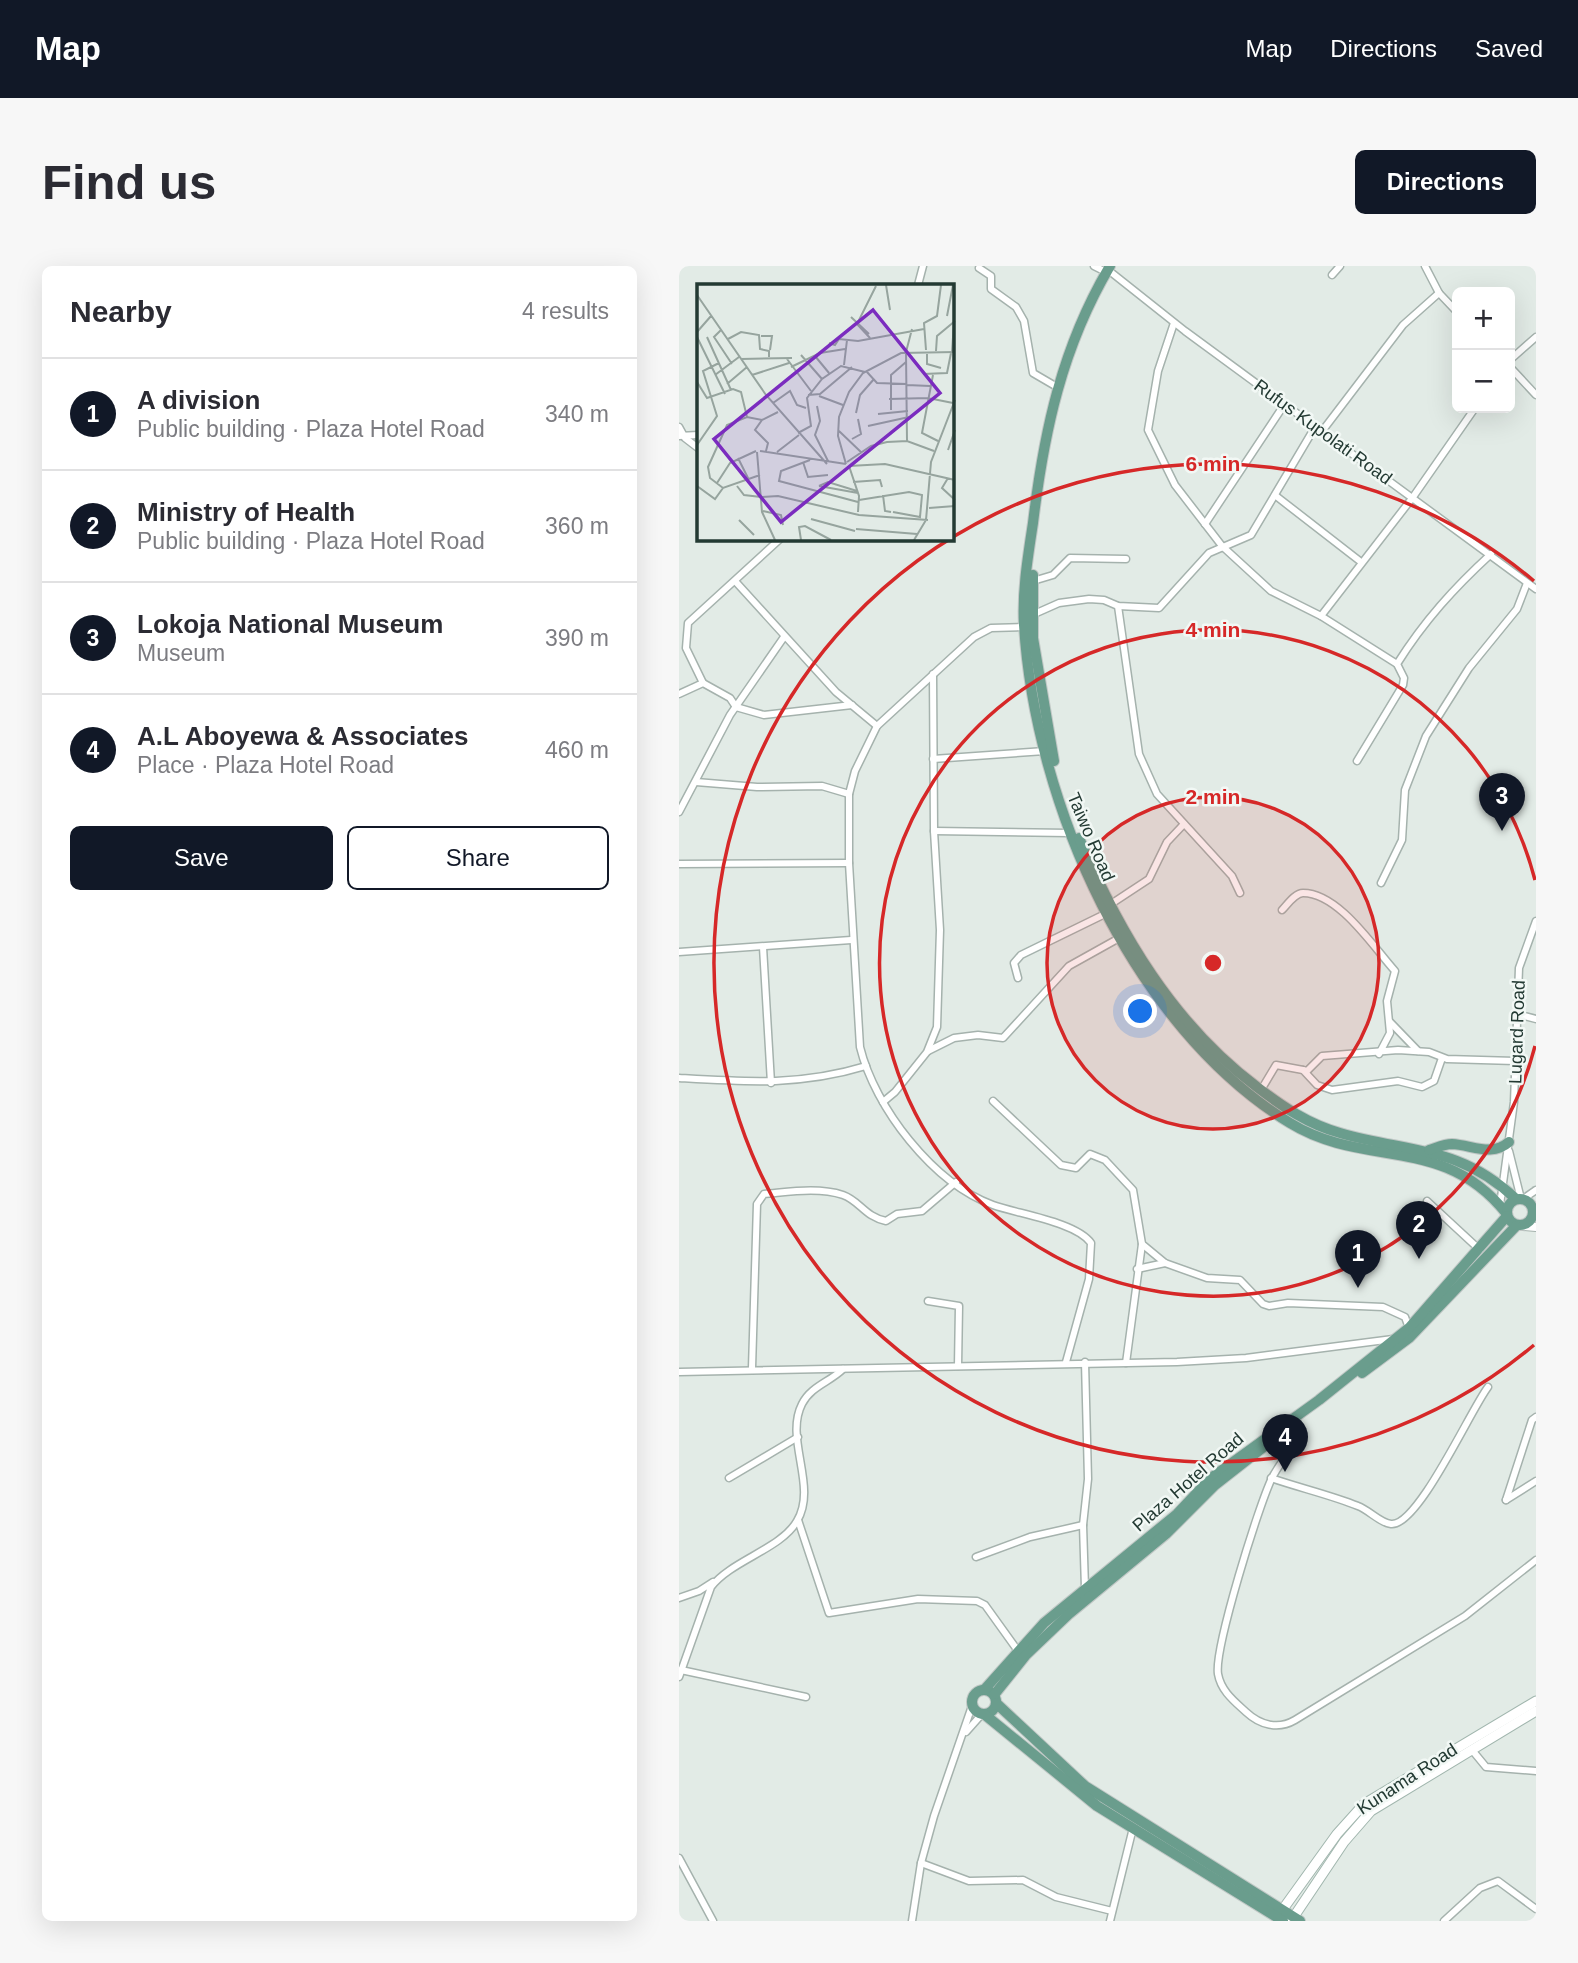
<!DOCTYPE html>
<meta charset="utf-8">
<style>
body{margin:0;font-family:Arial,sans-serif;background:#f7f7f7;color:#2b2b33}
.controls{position:absolute;right:21px;top:21px;display:grid;overflow:hidden;border-radius:10px;box-shadow:0 7px 28px #0002}
.controls button{width:63px;height:63px;display:grid;place-items:center;padding:0;border:0;border-bottom:2px solid #e1e1e2;background:#fff;color:#2b2b33;font:35px sans-serif}
.you{position:absolute;left:462px;top:746px;width:24px;height:24px;margin:-18px;border:5px solid #fff;border-radius:50%;background:#1a73e8;box-shadow:0 0 0 10px #1a73e833}
.badge{display:grid;place-items:center;width:46px;height:46px;border-radius:50%;background:#111827;color:#fff;font-size:23px;font-weight:700}
.pin{position:absolute;translate:-50% -58px;filter:drop-shadow(0 2px 4px #0008)}
.pin::after{content:'';position:absolute;top:37px;width:24px;height:21px;background:inherit;clip-path:polygon(0 0,100% 0,50% 100%)}
.list{margin:0;padding:0;list-style:none}
h2{display:flex;justify-content:space-between;align-items:center;height:91px;margin:0;padding:0 28px;font-size:30px}
h2 small{font-size:23px;font-weight:400;color:#7c7c81}
.list li{display:grid;grid-template-columns:46px 1fr auto;gap:21px;align-items:center;box-sizing:border-box;height:112px;padding:0 28px;border-top:2px solid #e1e1e2}
.list b{display:block;font-size:26px;white-space:nowrap}
.list p{margin:0;font-size:23px;white-space:nowrap;color:#7c7c81}
.list em{font-size:23px;font-style:normal;color:#7c7c81}
.actions{display:flex;gap:14px;padding:21px 28px}
.actions a{flex:1;padding:16px 0;border:2px solid #111827;border-radius:10px;text-align:center;font-size:24px;color:#111827}
.actions .main{background:#111827;color:#fff}
.map{position:relative;flex:none;width:857px;height:1655px;overflow:hidden;border-radius:10px}
header{display:flex;align-items:center;gap:42px;box-sizing:border-box;height:98px;padding:0 35px;background:#111827;color:#fff}
header strong{font-size:33px}
nav{display:flex;gap:38px;margin-inline-start:auto;font-size:24px}
.intro{display:flex;align-items:center;justify-content:space-between;box-sizing:border-box;height:168px;padding:0 42px}
h1{margin:0;font-size:49px}
.button{padding:18px 32px;border-radius:10px;background:#111827;color:#fff;font-size:24px;font-weight:700}
main{display:flex;gap:42px;padding:0 42px}
aside{flex:1;background:#fff;border-radius:10px;box-shadow:0 7px 28px #0002}
.map>svg:first-child{display:block}
</style>
<header>
<strong>Map</strong>
<nav><a>Map</a><a>Directions</a><a>Saved</a></nav>
</header>
<div class="intro"><h1>Find us</h1><a class="button">Directions</a></div>
<main>
<aside>
<h2>Nearby<small>4 results</small></h2>
<ul class="list">
<li><span class="badge">1</span><div><b>A division</b><p>Public building · Plaza Hotel Road</p></div><em>340 m</em></li>
<li><span class="badge">2</span><div><b>Ministry of Health</b><p>Public building · Plaza Hotel Road</p></div><em>360 m</em></li>
<li><span class="badge">3</span><div><b>Lokoja National Museum</b><p>Museum</p></div><em>390 m</em></li>
<li><span class="badge">4</span><div><b>A.L Aboyewa &amp; Associates</b><p>Place · Plaza Hotel Road</p></div><em>460 m</em></li>
</ul>
<div class="actions"><a class="main">Save</a><a>Share</a></div>
</aside>
<div class="map">
<svg width="857" height="1655" viewBox="0 0 857 1655">
<rect width="100%" height="100%" fill="#e2ebe6"/>
<g fill="none" stroke-linecap="round" stroke-linejoin="round">
<defs>
<g id="minor">
<polyline points="415,0 427,6"/>
<polyline points="746,0 760,27 778,46"/>
<polyline points="300,2 312,10 312,23 337,41 345,55 354,107 378,121"/>
<polyline points="433,7 506,65 857,323"/>
<polyline points="653,9 661,0"/>
<polyline points="239,19 244,0"/>
<polyline points="495,57 479,105 469,164 496,219 543,280 592,325 642,350 718,398"/>
<polyline points="831,94 857,71"/>
<polyline points="831,101 857,129"/>
<polyline points="0,161 6,172 19,182"/>
<polyline points="644,164 724,59 760,27"/>
<polyline points="0,170 19,169"/>
<polyline points="597,230 682,296"/>
<polyline points="526,258 605,139"/>
<polyline points="56,315 157,426 198,460"/>
<polyline points="354,315 374,309 391,292 447,293"/>
<polyline points="439,340 460,488 478,528 553,610 561,627"/>
<polyline points="353,349 380,337 410,333 425,334 439,340 480,342 530,287 572,269 636,161"/>
<polyline points="642,350 734,231 796,142"/>
<path d="M346,361L312,362L295,371L198,460L176,505L170,528V597L181,781C196,842 254,917 314,939C339,948 397,956 412,977L410,1013L387,1096"/>
<polyline points="24,417 51,432 57,441 85,449 173,439"/>
<polyline points="0,428 24,417 7,382 9,357 101,273"/>
<polyline points="254,493 366,485"/>
<path d="M678,495L724,419L725,412L718,398C745,355 775,322 812,288"/>
<polyline points="17,516 78,521 143,520 170,528"/>
<polyline points="0,546 51,449 105,371"/>
<polyline points="255,565 390,567"/>
<polyline points="0,598 170,597"/>
<polyline points="702,617 723,574 726,524 747,470 790,402 838,343 848,317"/>
<polyline points="432,638 470,613 488,576 505,558"/>
<path d="M603,644C608,639 616,627 624,627C660,627 695,682 716,705L708,735L711,767L700,788"/>
<polyline points="84,681 92,817"/>
<polyline points="0,686 172,674"/>
<polyline points="339,712 335,697 342,689 428,647"/>
<polyline points="838,748 857,753"/>
<polyline points="711,756 739,785"/>
<polyline points="249,785 275,772 299,769 324,772 390,700 442,671"/>
<polyline points="624,804 628,805 643,790 719,784 750,786 768,793 836,795"/>
<path d="M0,812C67,816 121,820 187,800"/>
<polyline points="582,824 597,799 624,804 638,819 653,824 719,815 743,821 755,815 763,792"/>
<polyline points="314,835 382,899 397,902 411,888 426,894 454,924 463,978 486,997 528,1012 561,1014 584,1038 590,1040 609,1037 704,1041 726,1051 730,1062"/>
<polyline points="204,836 216,826 248,786 258,761 261,664 255,565 254,408"/>
<polyline points="830,885 842,933"/>
<polyline points="844,933 857,924"/>
<polyline points="748,935 801,984"/>
<polyline points="821,939 835,836 840,702 857,655"/>
<polyline points="458,1003 486,997"/>
<polyline points="249,1035 280,1040 279,1100"/>
<polyline points="447,1097 463,978"/>
<path d="M73,1102L78,938L85,928C110,926 139,921 164,929C181,935 186,951 207,955L218,948L243,945L277,916"/>
<polyline points="0,1106 498,1096 567,1092 714,1073"/>
<path d="M618,1155C620,1180 604,1190 593,1212C580,1238 535,1383 539,1408C542,1425 555,1435 567,1446C581,1459 599,1464 616,1454L786,1350L857,1294"/>
<polyline points="50,1212 119,1171"/>
<path d="M592,1212C621,1222 652,1229 679,1240C690,1244 701,1257 712,1258C739,1261 792,1143 809,1121"/>
<polyline points="827,1234 853,1154 857,1151"/>
<polyline points="827,1234 857,1215"/>
<polyline points="119,1254 150,1347 239,1333 298,1335 306,1339 339,1385"/>
<polyline points="297,1291 351,1271 404,1259"/>
<polyline points="406,1322 404,1259 409,1213 406,1096"/>
<polyline points="0,1332 20,1325 34,1316"/>
<polyline points="2,1404 127,1431"/>
<path d="M0,1411L32,1321C53,1294 102,1283 118,1255C139,1220 105,1173 123,1138C132,1120 151,1116 164,1103"/>
<polyline points="287,1466 303,1448"/>
<polyline points="793,1484 807,1501 857,1505"/>
<polyline points="0,1592 34,1655"/>
<polyline points="242,1597 290,1615 344,1614 377,1631 433,1645"/>
<polyline points="233,1655 242,1597 255,1550 293,1440"/>
<polyline points="431,1655 454,1562"/>
<polyline points="765,1655 801,1622 819,1615 857,1643"/>
</g>
<g id="tertiary">
<polyline points="855,945 857,946"/>
<polyline points="844,960 857,961"/>
</g>
<g id="secondary">
<polyline points="603,1651 604,1643 658,1568 685,1538 857,1435"/>
<polyline points="612,1655 665,1576 692,1545 857,1445"/>
</g>
<g id="primary">
<path d="M431,0C383,81 365,165 354,257C349,290 343,325 345,359C356,538 453,760 611,857C686,903 764,868 827,947"/>
<polyline points="354,309 354,372 375,495"/>
<path d="M400,572C441,668 494,758 578,821C604,841 629,858 661,867C730,887 780,879 837,933"/>
<path d="M750,884C757,882 765,878 773,878C793,879 813,891 830,876"/>
<circle cx="841" cy="946" r="13"/>
<polyline points="683,1107 730,1072 837,960"/>
<circle cx="305" cy="1436" r="12"/>
<polyline points="305,1424 365,1357 498,1248 532,1212 640,1134 730,1062 828,950"/>
<polyline points="315,1429 347,1389 390,1348 487,1268 536,1219 601,1168"/>
<polyline points="317,1437 406,1520 621,1655"/>
<polyline points="305,1448 418,1540 604,1655"/>
</g>
</defs>
<use href="#minor" stroke="#a5b2ad" stroke-width="9"/>
<use href="#tertiary" stroke="#a5b2ad" stroke-width="10"/>
<use href="#secondary" stroke="#a1b6ae" stroke-width="11"/>
<use href="#primary" stroke="#c1c8c6" stroke-width="12"/>
<use href="#minor" stroke="#fff" stroke-width="6"/>
<use href="#tertiary" stroke="#fff" stroke-width="8"/>
<use href="#secondary" stroke="#fff" stroke-width="9"/>
<use href="#primary" stroke="#6a9d8d" stroke-width="10"/>
</g>
<circle cx="534" cy="697" r="166" fill="#d62828" fill-opacity=".12"/>
<g fill="none" stroke="#d62828" stroke-width="3.5">
<circle cx="534" cy="697" r="166"/>
<path d="M856 780A333 333 0 1 1 856 614"/>
<path d="M855 1079A499 499 0 1 1 855 315"/>
</g>
<g text-anchor="middle" dominant-baseline="central" stroke-width="5" stroke-linejoin="round" paint-order="stroke">
<g font-size="18" fill="#233a33" stroke="#f2f8f5">
<text transform="translate(644 166) rotate(36)">Rufus Kupolati Road</text>
<text transform="translate(412 571) rotate(67)">Taiwo Road</text>
<text transform="translate(838 766) rotate(-88)">Lugard Road</text>
<text transform="translate(509 1216) rotate(-41)">Plaza Hotel Road</text>
<text transform="translate(728 1513) rotate(-33)">Kunama Road</text>
</g>
</g>
<g transform="translate(18 18)">
<rect width="257" height="257" fill="#e2ebe6"/>
<path fill="none" stroke="#96a49e" stroke-width="2" d="M189,1L193,26M0,11L69,111L130,180M250,32L256,1M154,33L172,50M24,46L17,53L35,80M0,48L14,32M64,52H75L73,66M0,53L28,110M10,53L34,106M173,54L160,40L179,2M31,55L44,48L62,51L63,65L72,67V73M132,59L138,61L142,55L161,57L227,45M229,66L227,39L240,32L244,1M239,67L240,52L258,37M209,68L215,45M255,68L257,38M209,69L210,157M230,69V80L244,84M104,71L125,95M118,72L132,89M44,75L95,74M90,75L114,107M147,81L150,56M94,83L123,69L148,65M170,88L180,99L210,100M226,90L250,89L254,69M18,91L42,73M55,91L92,79M236,91L225,149L241,157M0,98L10,114L36,105L44,108L50,133M30,100L50,83M210,101L233,102M111,111L123,110L155,83M122,112L146,121M192,115L231,114L256,119M76,119L93,107L100,121L109,124M120,122L123,137L118,151L131,177M194,126V91L209,78M159,129L163,111L177,95M181,130L211,127M65,136L58,146L71,159L69,167M171,142L212,133M142,147L165,169M101,149L114,142L110,114L125,95L144,82L168,88M155,155L164,150L161,135M0,161L20,132L6,87L22,79M251,166L258,146M63,167L149,180M60,168L65,228L78,256M80,168L102,151M41,174L52,196M113,176L84,187L82,197L161,218M106,178L111,193L131,191M150,178L174,162L190,158L210,157L237,167M149,180L141,152L142,133L152,108L166,89L204,69L258,68M152,182L188,180L258,196M152,182L162,212L161,228M63,191L26,204L13,194L11,183L30,141L50,133L65,136L81,128M251,194L245,204L258,216M156,198L183,196L185,203M20,199L33,179L59,167M0,202L18,215L26,204M40,202L47,211L64,213M122,202L131,198L160,207M122,202L161,209M186,211L188,227L194,228M64,213L81,212L162,231L231,236M162,216L212,208L225,211L223,233L196,228M232,224L258,222M66,227L84,231L86,241M114,235L158,247M42,236L57,251M159,245L220,250M104,256L102,243L108,242L134,256M217,256L229,236L234,178L258,116"/>
<path fill="#7b2cbf" fill-opacity="0.15" stroke="#7b2cbf" stroke-width="3.5" d="M176,26L243,109L84,238L17,155Z"/>
<rect width="257" height="257" fill="none" stroke="#233a33" stroke-width="3.5"/>
</g>
<circle cx="534" cy="697" r="10" fill="#d62828" stroke="#f2f8f5" stroke-width="3.5"/>
<g font-size="21" text-anchor="middle" font-weight="bold" fill="#d62828" stroke="#f2f8f5" stroke-width="5" stroke-linejoin="round" paint-order="stroke">
<text x="534" y="205">6 min</text>
<text x="534" y="371">4 min</text>
<text x="534" y="538">2 min</text>
</g>
</svg>
<div class="controls">
<button>+</button>
<button>−</button>
</div>
<div class="you"></div>
<div class="pin badge" style="left:679px;top:1022px">1</div>
<div class="pin badge" style="left:740px;top:993px">2</div>
<div class="pin badge" style="left:823px;top:565px">3</div>
<div class="pin badge" style="left:606px;top:1206px">4</div>
</div>
</main>
